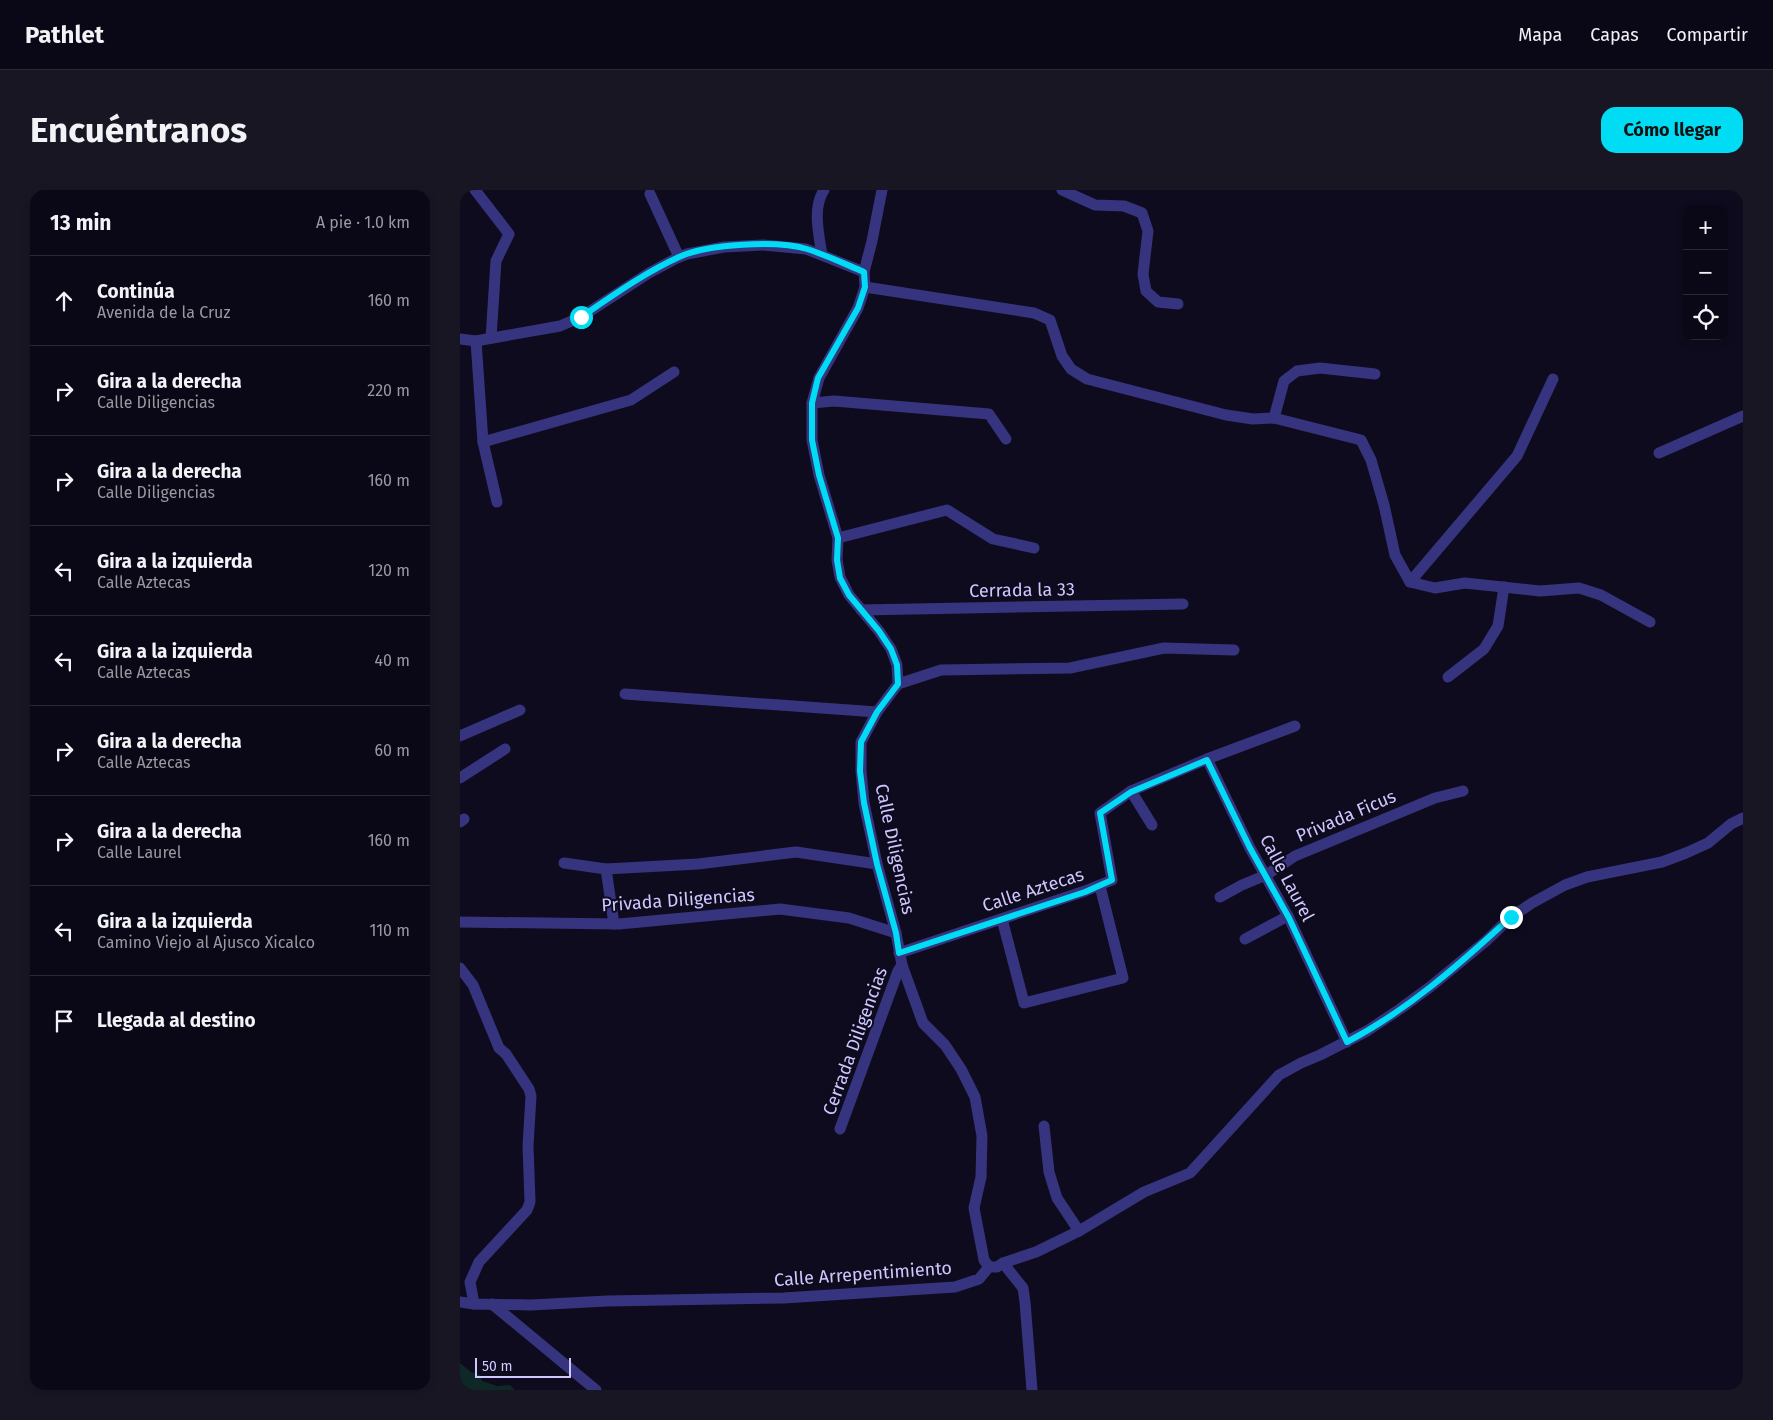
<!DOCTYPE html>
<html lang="es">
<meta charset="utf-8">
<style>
body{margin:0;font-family:"Fira Sans",sans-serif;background:#181623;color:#f1f3f6}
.controls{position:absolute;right:15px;top:15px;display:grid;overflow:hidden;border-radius:10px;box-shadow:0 2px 8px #0003}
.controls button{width:45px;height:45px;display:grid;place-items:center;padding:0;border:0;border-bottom:1px solid #2a2935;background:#0a0816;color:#f1f3f6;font:25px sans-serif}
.scale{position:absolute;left:15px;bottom:12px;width:96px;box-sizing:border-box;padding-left:5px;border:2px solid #cec8ff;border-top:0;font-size:14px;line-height:18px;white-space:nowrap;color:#cec8ff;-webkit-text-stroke:4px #0e0b1e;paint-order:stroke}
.stop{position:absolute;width:15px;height:15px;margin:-11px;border:4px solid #00dcf3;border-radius:50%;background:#fff}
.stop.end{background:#00dcf3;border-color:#fff;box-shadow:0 1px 5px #0008}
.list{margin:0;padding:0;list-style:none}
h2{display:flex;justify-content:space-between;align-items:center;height:65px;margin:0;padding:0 20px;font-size:21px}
h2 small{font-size:16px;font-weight:400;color:#999aa1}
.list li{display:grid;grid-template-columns:32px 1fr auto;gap:15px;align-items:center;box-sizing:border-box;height:90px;padding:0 20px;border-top:1px solid #2a2935}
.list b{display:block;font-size:19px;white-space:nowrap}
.list p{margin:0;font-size:16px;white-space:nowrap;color:#999aa1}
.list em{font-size:16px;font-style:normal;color:#999aa1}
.icon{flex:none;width:28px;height:28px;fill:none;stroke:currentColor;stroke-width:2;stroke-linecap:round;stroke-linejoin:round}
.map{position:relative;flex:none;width:1283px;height:1200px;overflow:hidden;border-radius:15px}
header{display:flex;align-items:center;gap:30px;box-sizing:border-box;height:70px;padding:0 25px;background:#0a0816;border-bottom:1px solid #2a2935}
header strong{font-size:24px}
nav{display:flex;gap:28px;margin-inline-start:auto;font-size:18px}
.intro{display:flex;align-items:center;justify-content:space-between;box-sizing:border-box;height:120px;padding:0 30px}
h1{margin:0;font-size:35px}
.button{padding:12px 22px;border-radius:15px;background:#00dcf3;color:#111;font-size:18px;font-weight:700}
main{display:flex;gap:30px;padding:0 30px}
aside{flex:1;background:#0a0816;border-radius:15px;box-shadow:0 2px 8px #0003}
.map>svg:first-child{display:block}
</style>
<header>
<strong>Pathlet</strong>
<nav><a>Mapa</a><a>Capas</a><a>Compartir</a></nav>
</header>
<div class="intro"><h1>Encuéntranos</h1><a class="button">Cómo llegar</a></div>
<main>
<aside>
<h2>13 min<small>A pie · 1.0 km</small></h2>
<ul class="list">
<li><svg class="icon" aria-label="ahead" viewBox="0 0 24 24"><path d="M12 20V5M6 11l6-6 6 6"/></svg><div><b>Continúa</b><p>Avenida de la Cruz</p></div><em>160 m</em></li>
<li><svg class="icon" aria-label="right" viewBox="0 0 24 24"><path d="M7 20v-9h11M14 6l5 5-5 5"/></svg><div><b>Gira a la derecha</b><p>Calle Diligencias</p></div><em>220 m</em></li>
<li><svg class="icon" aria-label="right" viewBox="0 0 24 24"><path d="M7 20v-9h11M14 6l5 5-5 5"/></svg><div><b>Gira a la derecha</b><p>Calle Diligencias</p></div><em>160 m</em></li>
<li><svg class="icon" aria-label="left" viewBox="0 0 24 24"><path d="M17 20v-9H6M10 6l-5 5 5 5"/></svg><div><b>Gira a la izquierda</b><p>Calle Aztecas</p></div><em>120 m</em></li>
<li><svg class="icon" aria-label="left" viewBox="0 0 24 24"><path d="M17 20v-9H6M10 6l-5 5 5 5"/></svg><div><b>Gira a la izquierda</b><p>Calle Aztecas</p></div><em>40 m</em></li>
<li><svg class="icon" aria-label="right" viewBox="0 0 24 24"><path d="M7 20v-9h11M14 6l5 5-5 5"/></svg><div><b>Gira a la derecha</b><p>Calle Aztecas</p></div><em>60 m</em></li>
<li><svg class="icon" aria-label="right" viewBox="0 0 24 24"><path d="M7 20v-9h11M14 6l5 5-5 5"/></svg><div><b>Gira a la derecha</b><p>Calle Laurel</p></div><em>160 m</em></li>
<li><svg class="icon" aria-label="left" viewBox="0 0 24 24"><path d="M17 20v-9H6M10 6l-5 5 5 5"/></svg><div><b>Gira a la izquierda</b><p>Camino Viejo al Ajusco Xicalco</p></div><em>110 m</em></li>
<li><svg class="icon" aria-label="arrive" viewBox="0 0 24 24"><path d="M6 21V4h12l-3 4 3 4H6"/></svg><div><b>Llegada al destino</b></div></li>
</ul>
</aside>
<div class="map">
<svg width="1283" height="1200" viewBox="0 0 1283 1200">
<rect width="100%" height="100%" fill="#0e0b1e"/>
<polygon fill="#0e2827" points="0,1173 11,1182 20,1185 22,1191 37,1196 50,1195 55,1200 0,1200"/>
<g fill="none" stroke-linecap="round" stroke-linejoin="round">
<g stroke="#36347f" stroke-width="11">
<polyline points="15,0 49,44 36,71 31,148"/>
<polyline points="422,0 412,51 404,82 405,97 398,118 359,188 352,213 352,250 359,285 378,348 377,370 380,387 389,405 419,441 431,459 437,475 438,494 417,522 401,552 401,581 404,613 417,674 436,743 442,775 463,833 485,855 501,879 515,907 522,946 521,987 514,1018 524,1070 529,1077"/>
<polyline points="602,0 635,15 664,16 682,23 688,41 683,84 686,101 698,112 718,114"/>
<polyline points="190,4 219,67"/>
<path d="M362,65C359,45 352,18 364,0"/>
<polyline points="405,97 574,123 590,130 602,166 611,179 627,189 766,225 793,229 814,228 901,250 911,270 924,315 935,365 950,392 975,398 1005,393 1080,401 1119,398 1141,405 1190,432"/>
<polyline points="0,149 16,151 100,136 121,127 189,83 219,67 227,64 264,57 303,55 346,59 404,82"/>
<polyline points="16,151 23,252 37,312"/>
<polyline points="352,213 374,211 529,224 546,249"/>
<polyline points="814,228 824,191 837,181 860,178 915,184"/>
<polyline points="23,252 171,210 214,182"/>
<polyline points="1199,263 1283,226"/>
<polyline points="378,348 487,320 533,349 574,358"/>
<polyline points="950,392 1057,266 1093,189"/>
<polyline points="401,420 723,414"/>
<polyline points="988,487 1024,459 1038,436 1044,397"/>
<polyline points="438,494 481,480 610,478 704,458 774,460"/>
<polyline points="165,504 417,522"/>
<polyline points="0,546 60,520"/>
<polyline points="747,569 790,658 829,728 887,852"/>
<polyline points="0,588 45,559"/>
<polyline points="671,601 692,635"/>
<polyline points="0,632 4,629"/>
<polyline points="104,673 146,679 238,674 336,662 417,674"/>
<polyline points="146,679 154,734"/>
<polyline points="760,707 782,695 806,685 835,666 975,608 1003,601"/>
<polyline points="542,729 564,813 663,788 640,696"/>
<polyline points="0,732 159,734 320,719 389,728 436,743"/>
<polyline points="785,749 828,726"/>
<polyline points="439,763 625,701 652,690 640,623 671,601 747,569 835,536"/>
<polyline points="0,778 13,795 39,858 46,864 69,899 71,906 68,956 70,1012 67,1020 19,1072 10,1092 14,1114"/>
<polyline points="584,936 589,982 597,1008 619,1041"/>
<polyline points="380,939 438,781 442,775"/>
<polyline points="543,1073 563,1098 565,1112 572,1200"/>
<polyline points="0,1112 14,1114 71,1115 147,1111 324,1108 495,1097 519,1089 529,1077 537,1077 543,1073 576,1062 619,1041 684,1002 730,983 819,885 841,873 860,865 907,841 940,819 970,797 1026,751 1051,727 1072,713 1105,695 1127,687 1202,672 1226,663 1248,653 1271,634 1283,628"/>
<polyline points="32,1114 136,1200"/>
</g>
</g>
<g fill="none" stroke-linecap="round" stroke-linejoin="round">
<path stroke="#00dcf3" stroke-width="6" d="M121,127C152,106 184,83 219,67C247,54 317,50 347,59C366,65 385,74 404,82L405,97L398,118L358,188L352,213V250L359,285L378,348L377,370L380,388L389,405L419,441L431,459L437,475L438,494L417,522L401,552L400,581L404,613L417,674L436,743L439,763L625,702L652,690L640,623L671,602L747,570L790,658L829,728L887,852C948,820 1001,773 1051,727"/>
</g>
<g text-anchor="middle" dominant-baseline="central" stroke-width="4" stroke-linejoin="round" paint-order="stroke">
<g font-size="18" fill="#cec8ff" stroke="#0e0b1e">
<text transform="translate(562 400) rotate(-1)">Cerrada la 33</text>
<text transform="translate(886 626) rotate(-23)">Privada Ficus</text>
<text transform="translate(435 659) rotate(78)">Calle Diligencias</text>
<text transform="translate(827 688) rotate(62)">Calle Laurel</text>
<text transform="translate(573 700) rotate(-18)">Calle Aztecas</text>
<text transform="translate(218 710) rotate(-4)">Privada Diligencias</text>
<text transform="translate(395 851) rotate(-70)">Cerrada Diligencias</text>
<text transform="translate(403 1084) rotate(-4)">Calle Arrepentimiento</text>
</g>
</g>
</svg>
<div class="controls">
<button>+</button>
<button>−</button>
<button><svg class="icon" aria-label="locate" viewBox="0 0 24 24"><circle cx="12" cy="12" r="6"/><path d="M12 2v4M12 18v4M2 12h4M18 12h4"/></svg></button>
</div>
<div class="scale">50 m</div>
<div class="stop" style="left:121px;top:127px"></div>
<div class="stop end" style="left:1051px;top:727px"></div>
</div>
</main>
